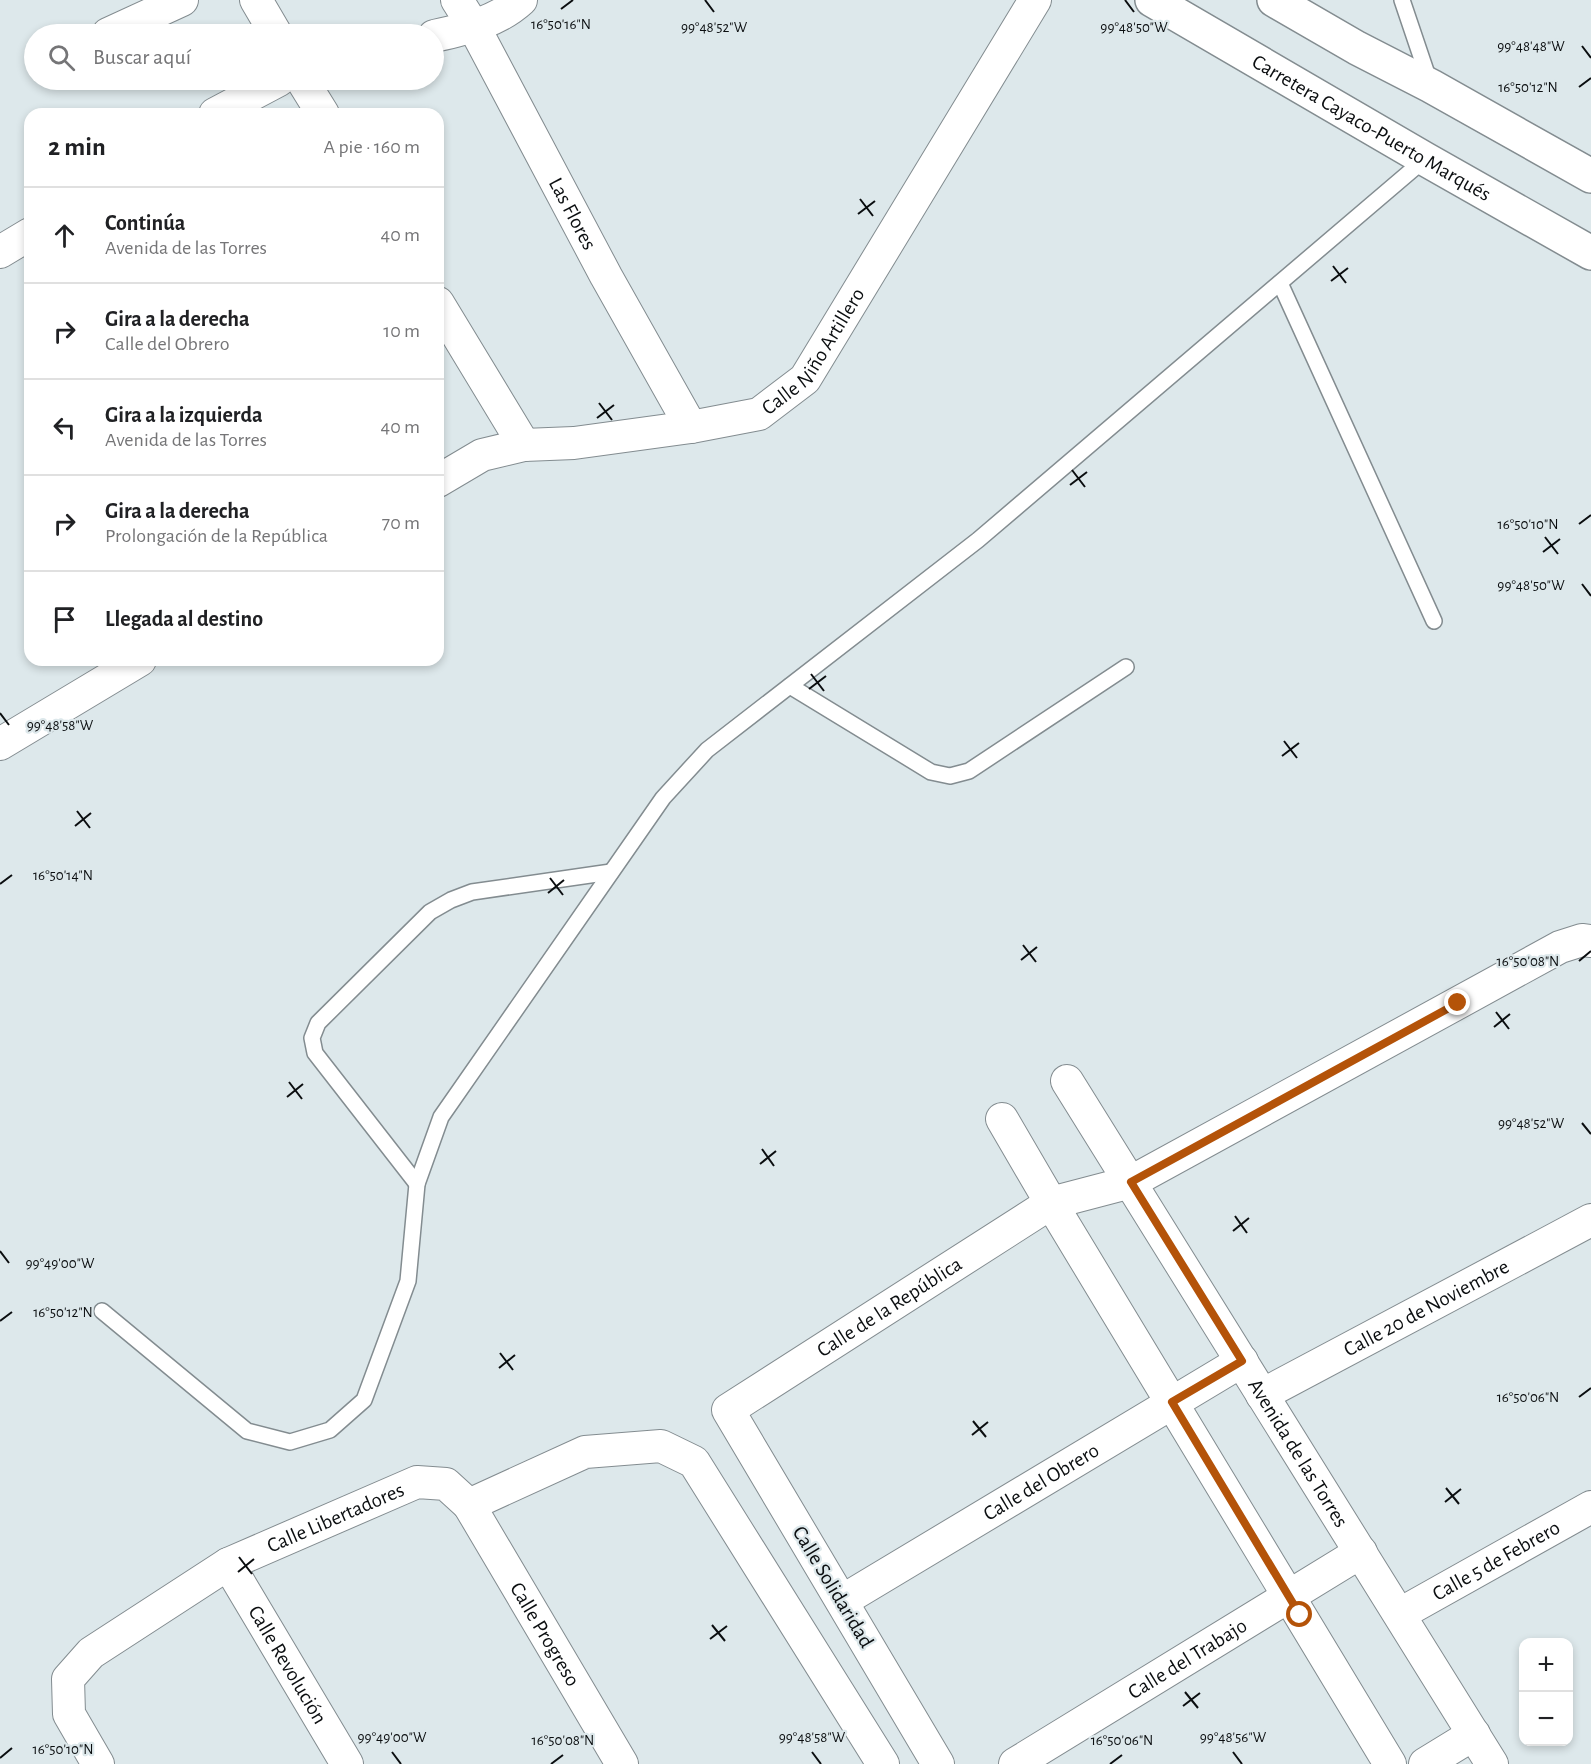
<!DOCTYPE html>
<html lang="es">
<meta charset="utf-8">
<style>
body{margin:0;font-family:"Alegreya Sans",sans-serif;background:#f6f6f6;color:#202124}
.controls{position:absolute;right:18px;bottom:18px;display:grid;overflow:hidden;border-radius:12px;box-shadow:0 3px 9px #0003}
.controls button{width:54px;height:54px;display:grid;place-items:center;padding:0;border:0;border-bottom:2px solid #e0e0e0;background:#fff;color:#202124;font:30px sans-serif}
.stop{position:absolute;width:18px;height:18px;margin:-14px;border:4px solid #b45309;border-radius:50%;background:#fff}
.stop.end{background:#b45309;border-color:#fff;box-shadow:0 2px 6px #0008}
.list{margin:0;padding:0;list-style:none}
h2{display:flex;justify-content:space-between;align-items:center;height:78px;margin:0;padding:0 24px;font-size:26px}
h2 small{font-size:20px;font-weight:400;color:#757577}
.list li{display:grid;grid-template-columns:39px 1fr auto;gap:18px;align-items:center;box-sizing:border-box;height:96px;padding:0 24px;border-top:2px solid #e0e0e0}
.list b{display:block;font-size:22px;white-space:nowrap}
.list p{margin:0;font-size:20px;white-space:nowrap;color:#757577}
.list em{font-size:20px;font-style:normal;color:#757577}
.icon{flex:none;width:33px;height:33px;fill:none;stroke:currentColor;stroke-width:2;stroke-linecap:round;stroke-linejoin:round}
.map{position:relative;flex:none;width:1591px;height:1764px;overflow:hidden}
.search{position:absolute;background:#fff;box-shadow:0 3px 9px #0003;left:24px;top:24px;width:420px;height:66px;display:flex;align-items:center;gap:15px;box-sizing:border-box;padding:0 21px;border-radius:33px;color:#757577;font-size:22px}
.panel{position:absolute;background:#fff;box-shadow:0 3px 9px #0003;left:24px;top:108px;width:420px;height:558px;border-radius:18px}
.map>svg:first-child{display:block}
</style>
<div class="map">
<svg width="1591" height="1764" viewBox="0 0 1591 1764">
<rect width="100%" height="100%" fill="#dde8eb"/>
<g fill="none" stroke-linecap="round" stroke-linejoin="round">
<defs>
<g id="service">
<polyline points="1402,0 1430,83"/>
<polyline points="1280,283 1434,621"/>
<polyline points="790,686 931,772 950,776 969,771 1126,667"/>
<polyline points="417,1184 315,1053 312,1038 318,1023 430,912 451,900 472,892 611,872"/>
<polyline points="102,1311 247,1431 290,1442 330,1430 364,1400 408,1281 417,1184 441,1117 663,798 707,750 978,540 1425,159"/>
</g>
<g id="minor">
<polyline points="256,0 276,34"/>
<path id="s1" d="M457,0L474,27L606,276L691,427"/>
<polyline points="108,34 182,0"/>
<path d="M434,36C465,29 497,22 521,0"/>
<polyline points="302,80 323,114"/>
<polyline points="215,114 279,80"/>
<polyline points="0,252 30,234"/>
<polyline points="438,303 524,445"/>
<path id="s2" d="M438,481L482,455L524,445L574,443L691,427L759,414L805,379L1035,0"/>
<polyline points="0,744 140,660"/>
<path id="s3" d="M1067,1081L1492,1764"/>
<polyline points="1002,1119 1051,1203 1390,1764"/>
<path id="s4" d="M1262,1395L1591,1220"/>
<path id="s5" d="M469,1505L622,1764"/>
<path id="s6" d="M228,1564L347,1764"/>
<path id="s7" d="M842,1601L1242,1361"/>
<path id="s8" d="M1400,1614L1591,1507"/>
<path id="s9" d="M98,1764L69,1714L68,1679L91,1653L228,1564L417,1482L446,1484L469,1505L585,1452L661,1446L694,1462L883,1764"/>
<path id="s10" d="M938,1764L728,1410L1051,1203L1131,1182L1560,947L1582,940L1591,941"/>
<path id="s11" d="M1015,1764L1361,1552"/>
<polyline points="1425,1764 1474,1734"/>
</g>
<g id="primary">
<path id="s12" d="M1152,0L1425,159L1591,253"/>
<polyline points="1274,0 1357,48 1431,86 1591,176"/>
</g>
</defs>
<use href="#service" stroke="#838c90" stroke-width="18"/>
<use href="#minor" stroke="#838c90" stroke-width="34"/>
<use href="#primary" stroke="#838c90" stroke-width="36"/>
<use href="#service" stroke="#fff" stroke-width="15"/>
<use href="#minor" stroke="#fff" stroke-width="32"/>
<use href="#primary" stroke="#fff" stroke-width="33"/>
</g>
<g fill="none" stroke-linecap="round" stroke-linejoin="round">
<polyline stroke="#b45309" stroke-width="8" points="1300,1615 1172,1402 1242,1361 1131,1182 1458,1003"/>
</g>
<path fill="none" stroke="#0b0e10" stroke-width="2" d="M705,0L714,12M1125,0L1134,12M561,9L573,0M1582,46L1591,58M1579,87L1591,78M860,199L873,216M858,214L875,201M1333,266L1346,283M1331,281L1348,268M599,403L612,420M597,418L614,405M1072,470L1085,487M1070,485L1087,472M1579,524L1591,515M1545,537L1558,554M1543,552L1560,539M1582,584L1591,596M811,674L824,691M809,689L826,676M0,713L9,725M1284,741L1297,758M1282,756L1299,743M77,811L90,828M75,826L91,813M550,878L563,895M0,884L12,875M548,893L564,880M1023,945L1036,962M1021,960L1037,947M1579,961L1591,951M1496,1012L1509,1029M1494,1027L1510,1014M289,1082L302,1099M287,1097L303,1084M1582,1123L1591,1134M762,1149L774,1166M760,1164L776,1151M1235,1216L1247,1233M1233,1231L1249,1218M0,1251L9,1263M0,1321L12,1312M500,1353L513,1370M499,1368L515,1355M1579,1397L1591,1388M973,1421L986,1437M972,1435L988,1422M1446,1488L1459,1504M1445,1502L1461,1489M239,1557L252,1574M238,1572L254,1559M712,1625L725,1641M710,1639L727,1626M1185,1692L1198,1708M1183,1706L1200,1693M392,1752L401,1764M812,1752L821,1764M1233,1752L1242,1764M0,1758L12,1748M551,1764L563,1755M1110,1764L1122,1755"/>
<g text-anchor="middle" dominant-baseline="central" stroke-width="4.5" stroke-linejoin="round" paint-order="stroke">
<g font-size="21" fill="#0b0e10" stroke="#dde8eb">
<text stroke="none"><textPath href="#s12" startOffset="254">Carretera Cayaco-Puerto Marqués</textPath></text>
<text stroke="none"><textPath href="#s1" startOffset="243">Las Flores</textPath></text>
<text stroke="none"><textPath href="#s2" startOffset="416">Calle Niño Artillero</textPath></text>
<text stroke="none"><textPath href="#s10" startOffset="603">Calle de la República</textPath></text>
<text stroke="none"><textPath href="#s4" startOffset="186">Calle 20 de Noviembre</textPath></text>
<text stroke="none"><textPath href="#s3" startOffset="438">Avenida de las Torres</textPath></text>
<text stroke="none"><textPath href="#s7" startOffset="232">Calle del Obrero</textPath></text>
<text stroke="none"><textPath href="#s9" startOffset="408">Calle Libertadores</textPath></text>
<text stroke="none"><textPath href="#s8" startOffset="110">Calle 5 de Febrero</textPath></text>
<text transform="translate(833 1587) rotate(59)">Calle Solidaridad</text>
<text stroke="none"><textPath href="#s5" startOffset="150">Calle Progreso</textPath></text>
<text stroke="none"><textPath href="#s11" startOffset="202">Calle del Trabajo</textPath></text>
<text stroke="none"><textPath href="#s6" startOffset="117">Calle Revolución</textPath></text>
</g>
</g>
<g font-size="15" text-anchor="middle" fill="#0b0e10" stroke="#dde8eb" stroke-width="4.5" stroke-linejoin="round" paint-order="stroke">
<text x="561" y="29">16°50'16"N</text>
<text x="714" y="32">99°48'52"W</text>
<text x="1134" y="32">99°48'50"W</text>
<text x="1531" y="51">99°48'48"W</text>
<text x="1528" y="92">16°50'12"N</text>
<text x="1528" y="529">16°50'10"N</text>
<text x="1531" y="590">99°48'50"W</text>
<text x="60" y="730">99°48'58"W</text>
<text x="63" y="880">16°50'14"N</text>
<text x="1528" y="966">16°50'08"N</text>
<text x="1531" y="1128">99°48'52"W</text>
<text x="60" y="1268">99°49'00"W</text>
<text x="63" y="1317">16°50'12"N</text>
<text x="1528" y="1402">16°50'06"N</text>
<text x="392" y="1742">99°49'00"W</text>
<text x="812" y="1742">99°48'58"W</text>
<text x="1233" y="1742">99°48'56"W</text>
<text x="563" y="1745">16°50'08"N</text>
<text x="1122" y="1745">16°50'06"N</text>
<text x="63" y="1754">16°50'10"N</text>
</g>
</svg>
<div class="controls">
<button>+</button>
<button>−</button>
</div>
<div class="stop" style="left:1300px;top:1615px"></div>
<div class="stop end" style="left:1458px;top:1003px"></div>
<div class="search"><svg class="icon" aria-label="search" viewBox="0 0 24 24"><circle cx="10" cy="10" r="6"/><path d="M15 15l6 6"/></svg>Buscar aquí</div>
<section class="panel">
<h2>2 min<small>A pie · 160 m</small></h2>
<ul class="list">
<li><svg class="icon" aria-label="ahead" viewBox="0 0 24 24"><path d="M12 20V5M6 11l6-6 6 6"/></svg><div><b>Continúa</b><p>Avenida de las Torres</p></div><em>40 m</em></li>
<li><svg class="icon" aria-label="right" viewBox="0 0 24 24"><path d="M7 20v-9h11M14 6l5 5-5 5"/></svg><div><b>Gira a la derecha</b><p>Calle del Obrero</p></div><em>10 m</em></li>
<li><svg class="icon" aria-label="left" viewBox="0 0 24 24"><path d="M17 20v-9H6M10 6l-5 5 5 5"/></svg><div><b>Gira a la izquierda</b><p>Avenida de las Torres</p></div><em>40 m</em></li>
<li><svg class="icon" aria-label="right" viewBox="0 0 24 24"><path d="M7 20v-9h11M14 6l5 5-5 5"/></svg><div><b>Gira a la derecha</b><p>Prolongación de la República</p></div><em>70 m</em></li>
<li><svg class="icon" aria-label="arrive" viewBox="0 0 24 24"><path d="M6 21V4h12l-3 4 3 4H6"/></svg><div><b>Llegada al destino</b></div></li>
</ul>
</section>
</div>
